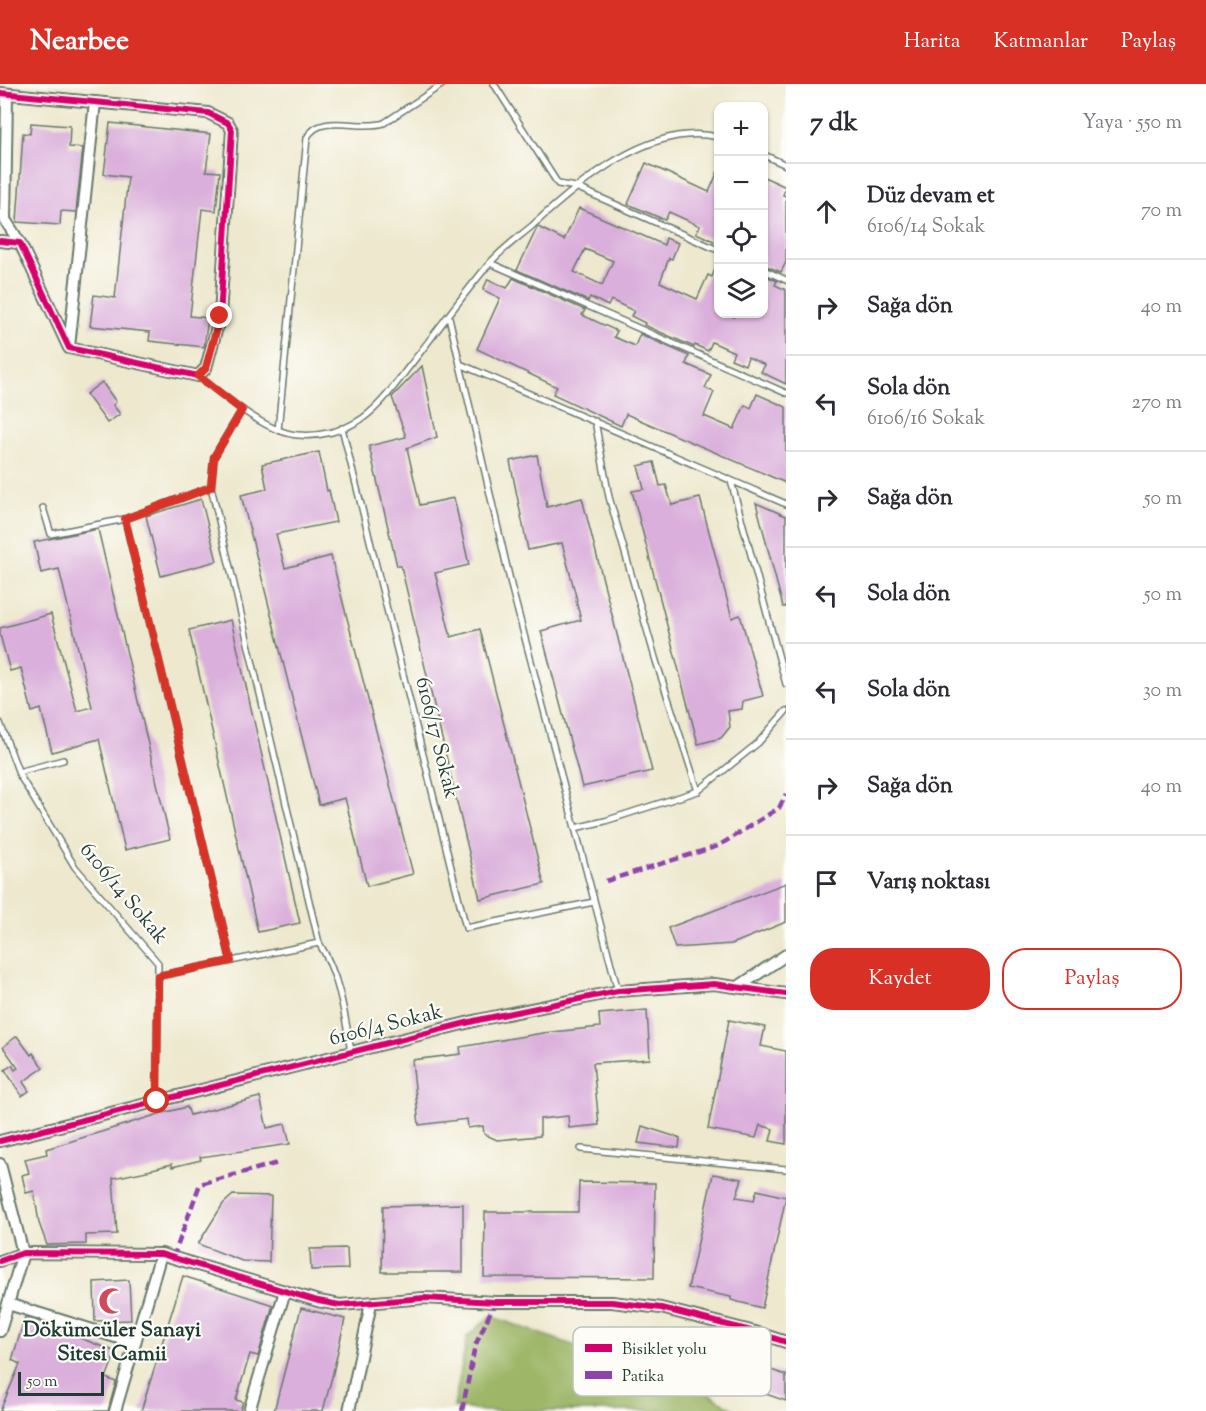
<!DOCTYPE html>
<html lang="tr">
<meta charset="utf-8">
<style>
body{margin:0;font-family:"Sorts Mill Goudy",serif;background:#f7f7f7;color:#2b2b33}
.controls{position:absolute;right:18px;top:18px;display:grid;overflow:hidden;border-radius:12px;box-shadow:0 2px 4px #0004}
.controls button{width:54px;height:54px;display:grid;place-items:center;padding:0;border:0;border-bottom:2px solid #e1e1e2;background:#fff;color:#2b2b33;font:30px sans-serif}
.scale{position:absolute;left:18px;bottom:15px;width:86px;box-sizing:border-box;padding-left:6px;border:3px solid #1f3d34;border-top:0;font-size:16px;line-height:21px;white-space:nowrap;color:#1f3d34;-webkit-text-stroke:4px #fdfcf7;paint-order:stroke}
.stop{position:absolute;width:18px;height:18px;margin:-14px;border:4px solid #d93025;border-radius:50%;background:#fff}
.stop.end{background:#d93025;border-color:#fff;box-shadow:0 2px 6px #0008}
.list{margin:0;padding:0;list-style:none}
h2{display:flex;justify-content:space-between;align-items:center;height:78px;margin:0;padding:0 24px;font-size:26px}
h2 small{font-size:20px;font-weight:400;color:#7c7c81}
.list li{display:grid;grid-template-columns:39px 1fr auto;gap:18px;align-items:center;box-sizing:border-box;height:96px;padding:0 24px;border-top:2px solid #e1e1e2}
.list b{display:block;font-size:22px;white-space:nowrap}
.list p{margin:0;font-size:20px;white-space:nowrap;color:#7c7c81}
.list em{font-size:20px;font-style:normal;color:#7c7c81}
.actions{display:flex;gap:12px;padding:18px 24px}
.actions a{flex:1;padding:14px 0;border:2px solid #d93025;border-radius:24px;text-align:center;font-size:21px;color:#d93025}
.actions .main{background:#d93025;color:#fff}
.icon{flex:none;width:33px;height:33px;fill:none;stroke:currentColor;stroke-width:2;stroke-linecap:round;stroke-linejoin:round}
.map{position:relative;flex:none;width:786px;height:1327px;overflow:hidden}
header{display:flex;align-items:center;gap:36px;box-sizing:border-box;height:84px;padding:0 30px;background:#d93025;color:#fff}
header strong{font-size:28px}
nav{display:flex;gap:33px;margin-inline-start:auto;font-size:21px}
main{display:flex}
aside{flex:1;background:#fff}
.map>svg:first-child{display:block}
</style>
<header>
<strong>Nearbee</strong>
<nav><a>Harita</a><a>Katmanlar</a><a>Paylaş</a></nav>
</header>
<main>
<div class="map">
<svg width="786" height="1327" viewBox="0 0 786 1327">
<rect width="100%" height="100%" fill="#fdfcf7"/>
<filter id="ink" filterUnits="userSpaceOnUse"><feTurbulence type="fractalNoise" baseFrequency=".0167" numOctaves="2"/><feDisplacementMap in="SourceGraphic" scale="12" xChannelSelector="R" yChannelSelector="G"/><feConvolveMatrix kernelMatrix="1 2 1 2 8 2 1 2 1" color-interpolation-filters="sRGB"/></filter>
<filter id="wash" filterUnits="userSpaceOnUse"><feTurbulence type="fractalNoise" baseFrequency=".008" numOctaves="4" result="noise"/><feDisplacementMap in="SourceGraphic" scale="24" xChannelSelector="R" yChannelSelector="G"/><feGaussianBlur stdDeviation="1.35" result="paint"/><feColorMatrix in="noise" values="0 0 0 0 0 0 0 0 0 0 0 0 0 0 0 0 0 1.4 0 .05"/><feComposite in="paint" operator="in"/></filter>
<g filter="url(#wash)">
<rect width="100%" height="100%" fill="#ede8ce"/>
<polygon fill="#9db667" stroke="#5e7a4e" stroke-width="1.5" points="490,1232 706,1308 736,1327 484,1327 454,1323 467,1253"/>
<g id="blocks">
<g fill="#daafdb" fill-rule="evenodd">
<polygon points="31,39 70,42 69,63 83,64 76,128 61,127 60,141 17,138 23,49 30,50"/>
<polygon points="110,39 211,50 206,87 220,88 216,127 202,125 190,232 208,234 204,263 149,257 150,248 90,242 94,211 115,214 128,93 104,90"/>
<polygon points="646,79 709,108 718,87 718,159 696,149 700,142 669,128 665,136 628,120"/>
<polygon points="764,93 786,103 783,111 786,112 786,178 781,188 764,181"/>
<path d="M579,124L664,161L666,154L678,159L672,175L669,174L660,198L697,215L708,191L712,193L718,178V230H728L734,233L736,230H764V191L777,197L775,201L786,206V300L761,288L765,281L748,273L745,281L731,275L734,268L712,258L708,267L695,261L694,263L644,241L645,239L631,232L634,227L611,216L608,222L590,213L588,217L517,186L537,144L538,143L564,156ZM585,165L613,177L602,201L574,188Z"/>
<polygon points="513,194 585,226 582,231 617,247 614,253 635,262 640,250 689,272 686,280 711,291 705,304 714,308 704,332 734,345 745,321 751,324 757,310 786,323 786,399 626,330 621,342 553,310 557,303 477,265 500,214 483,206 488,195 507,204"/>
<polygon points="422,282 437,353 407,364 420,421 454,414 469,481 435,489 451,553 480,545 544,800 480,815 401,482 397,482 369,362 406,353 392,313"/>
<polygon points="102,298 116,318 113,321 120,330 107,339 86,310"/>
<polygon points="319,368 327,407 329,406 336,438 276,450 285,484 331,472 413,790 367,802 345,714 319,721 241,411 267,405 262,380"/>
<polygon points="537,371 547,423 582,414 652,687 582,703 541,547 581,536 576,517 577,516 562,459 528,466 510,377"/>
<polygon points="654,378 660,402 666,401 672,421 700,414 732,534 740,531 763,612 743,617 742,625 728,627 730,643 721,654 698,660 632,407 644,405 638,382"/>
<polygon points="201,415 217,477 161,492 146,432"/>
<polygon points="756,419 786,432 786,523 783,523"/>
<polygon points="98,445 170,755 125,766 99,655 52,668 41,625 32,628 21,584 10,587 0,551 0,544 51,530 77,627 92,623 59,485 41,489 34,458"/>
<polygon points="231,536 300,839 258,848 189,546"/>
<polygon points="786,799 786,838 732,860 675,864 668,844"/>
<polygon points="647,926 650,975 593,979 599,1041 569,1044 568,1032 540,1035 540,1052 497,1056 484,1050 483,1042 468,1044 467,1035 419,1041 412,976 461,970 460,963 543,949 600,943 599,930"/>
<polygon points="729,936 765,943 761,962 786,967 786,1060 770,1057 773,1045 760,1041 756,1054 708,1045"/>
<polygon points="17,952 31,971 33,969 43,984 23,998 29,1007 22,1012 5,986 12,981 15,986 18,984 3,963"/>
<polygon points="260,1013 267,1044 285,1040 290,1060 200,1073 201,1076 172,1083 172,1080 152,1085 152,1086 113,1094 117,1150 86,1151 86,1160 47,1161 39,1139 34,1107 26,1109 22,1091 29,1089 25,1075 47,1070 46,1065 159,1030 187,1023 190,1031"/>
<polygon points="642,1042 680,1054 679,1064 638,1059"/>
<polygon points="713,1090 742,1095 736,1113 754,1116 757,1106 786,1113 762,1224 731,1216 731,1213 688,1204"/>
<polygon points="579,1098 655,1099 654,1194 484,1193 485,1128 578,1128"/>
<polygon points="233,1111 271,1112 269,1178 242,1177 198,1160 223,1120"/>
<polygon points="463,1120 463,1188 382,1188 383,1122"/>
<polygon points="347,1164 348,1185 311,1186 310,1165"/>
<polygon points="183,1192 273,1221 258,1272 250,1270 236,1316 243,1318 240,1327 141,1327"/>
<polygon points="129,1196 131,1236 95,1237 94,1198"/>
<polygon points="301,1224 345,1235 333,1289 323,1327 274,1327"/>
<polygon points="25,1233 76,1249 75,1252 116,1268 106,1294 116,1298 108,1327 0,1327 20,1280 12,1276"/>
<polygon points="765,1284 786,1291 786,1317 757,1307"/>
</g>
</g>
</g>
<g filter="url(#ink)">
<use href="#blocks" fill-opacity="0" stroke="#67796a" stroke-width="1.5"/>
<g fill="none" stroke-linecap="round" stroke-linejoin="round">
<defs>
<g id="lane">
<polyline points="494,0 558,100 576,103 718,166"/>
<polyline points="764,71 786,81"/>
<polyline points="490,179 786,309"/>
<polyline points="764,186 786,196"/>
<polyline points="449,233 512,505 618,907"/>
<polyline points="460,280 786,420"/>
<path d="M198,292C223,311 266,349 298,351C320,353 344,347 363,334C381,321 395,301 408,284C435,250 461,213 489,180C502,165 519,153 533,141C579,99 651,37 718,53"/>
<polyline points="595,337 609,413 656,577 698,707"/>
<polyline points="342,344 466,844 594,818"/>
<path d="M278,346L307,54C319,28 361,47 384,39L443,0"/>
<polyline points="731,397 786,600"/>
<polyline points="43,424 51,450 125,435 211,403"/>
<polyline points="125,435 231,877"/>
<polyline points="0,639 20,692 75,783 158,879 157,1017"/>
<polyline points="18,688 63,676"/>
<polyline points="575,744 605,737 698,707 758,659 786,627"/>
<path d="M319,859C339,890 345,931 351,968"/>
<polyline points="158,892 319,859 211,403 214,373 242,326"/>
<polyline points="581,1065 786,1085"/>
</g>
<g id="street">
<polyline points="0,9 208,29 228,39 232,46 220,232 206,284 198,292 69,264 20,159 0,157"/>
<polyline points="2,131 20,159"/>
<polyline points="5,136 7,10"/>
<polyline points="69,263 95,18"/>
<polyline points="738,903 786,871"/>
<polyline points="0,1057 478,936 618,907 714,900 786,910"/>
<polyline points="0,1080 23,1169 0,1247"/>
<polyline points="0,1177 23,1169 161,1170 318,1217 340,1221 424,1214 495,1218 612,1218 661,1224 755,1248 786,1258"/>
<polyline points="8,1220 135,1259"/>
<polyline points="115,1327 161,1170"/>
<polyline points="249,1327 285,1207"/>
<polyline points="349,1327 371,1219"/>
</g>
</defs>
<use href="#lane" stroke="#67796a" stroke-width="8"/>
<use href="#street" stroke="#67796a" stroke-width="14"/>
<use href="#lane" stroke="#fff" stroke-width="5"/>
<use href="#street" stroke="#fff" stroke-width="10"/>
<g stroke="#8e44ad" stroke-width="4.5" stroke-dasharray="9 4.5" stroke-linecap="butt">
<polyline points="606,797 718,762 779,724 786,710"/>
<polyline points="173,1174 200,1100 278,1079"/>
<polyline points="462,1327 475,1262 495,1218"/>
</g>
<defs>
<g id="cycleway">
<polyline points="0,9 208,29 228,39 232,46 220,232 206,284 198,292 69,264 20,159 0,157"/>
<polyline points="0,1057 478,936 618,907 714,900 786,910"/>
<polyline points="0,1177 23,1169 161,1170 318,1217 340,1221 424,1214 495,1218 612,1218 661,1224 755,1248 786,1258"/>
</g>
</defs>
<use href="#cycleway" stroke="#fdfcf7" stroke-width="10"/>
<use href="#cycleway" stroke="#d6006c" stroke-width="6"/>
</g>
</g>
<g fill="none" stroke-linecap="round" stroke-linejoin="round" filter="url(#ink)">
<polyline stroke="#d93025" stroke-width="8" points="157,1017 158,892 231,877 125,435 211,403 214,373 242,326 198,292 206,284 220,232"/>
</g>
<defs>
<symbol id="mosque-bare" viewBox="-9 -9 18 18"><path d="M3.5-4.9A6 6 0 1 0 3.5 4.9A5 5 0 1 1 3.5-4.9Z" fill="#d1495b" stroke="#fdfcf7" stroke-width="2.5" paint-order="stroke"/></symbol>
</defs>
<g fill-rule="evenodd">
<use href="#mosque-bare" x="93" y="1198" width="38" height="38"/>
</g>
<g text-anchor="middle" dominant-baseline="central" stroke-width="4.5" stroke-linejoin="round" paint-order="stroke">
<g font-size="21" fill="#1f3d34" stroke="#fdfcf7">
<text transform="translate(436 654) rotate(76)">6106/17 Sokak</text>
<text transform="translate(123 810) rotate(50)">6106/14 Sokak</text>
<text transform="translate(386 942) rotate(-14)">6106/4 Sokak</text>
</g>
<g font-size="21" font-weight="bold" fill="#1f3d34" stroke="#fdfcf7">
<text x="112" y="1247">Dökümcüler Sanayi<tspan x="112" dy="24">Sitesi Camii</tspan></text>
</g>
</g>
<rect x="573" y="1243" width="198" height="69" rx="9" fill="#fdfcf7" stroke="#bac3bc" stroke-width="1.5"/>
<rect x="585" y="1260" width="27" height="8" fill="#d6006c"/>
<rect x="585" y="1287" width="27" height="8" fill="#8e44ad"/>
<g font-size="16" fill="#1f3d34">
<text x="622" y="1270">Bisiklet yolu</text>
<text x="622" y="1297">Patika</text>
</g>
</svg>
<div class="controls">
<button>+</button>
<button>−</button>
<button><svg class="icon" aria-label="locate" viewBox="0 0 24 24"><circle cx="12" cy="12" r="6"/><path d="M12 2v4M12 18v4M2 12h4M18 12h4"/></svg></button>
<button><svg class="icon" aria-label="layers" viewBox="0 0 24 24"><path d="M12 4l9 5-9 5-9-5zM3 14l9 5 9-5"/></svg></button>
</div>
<div class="scale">50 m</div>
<div class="stop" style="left:157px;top:1017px"></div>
<div class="stop end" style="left:220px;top:232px"></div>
</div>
<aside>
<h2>7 dk<small>Yaya · 550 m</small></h2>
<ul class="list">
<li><svg class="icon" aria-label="ahead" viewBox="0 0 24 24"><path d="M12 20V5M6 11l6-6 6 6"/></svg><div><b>Düz devam et</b><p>6106/14 Sokak</p></div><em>70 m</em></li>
<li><svg class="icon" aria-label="right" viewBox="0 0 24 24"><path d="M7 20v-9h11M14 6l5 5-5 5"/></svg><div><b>Sağa dön</b></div><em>40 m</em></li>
<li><svg class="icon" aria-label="left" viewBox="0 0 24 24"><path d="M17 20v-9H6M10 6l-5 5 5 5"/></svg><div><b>Sola dön</b><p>6106/16 Sokak</p></div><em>270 m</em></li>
<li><svg class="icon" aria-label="right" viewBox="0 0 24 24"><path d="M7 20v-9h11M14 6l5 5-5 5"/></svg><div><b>Sağa dön</b></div><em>50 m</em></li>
<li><svg class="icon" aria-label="left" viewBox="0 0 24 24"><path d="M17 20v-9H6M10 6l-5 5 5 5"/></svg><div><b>Sola dön</b></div><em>50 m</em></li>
<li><svg class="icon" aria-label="left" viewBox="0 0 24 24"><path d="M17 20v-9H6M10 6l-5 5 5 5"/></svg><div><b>Sola dön</b></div><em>30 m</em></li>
<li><svg class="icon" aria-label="right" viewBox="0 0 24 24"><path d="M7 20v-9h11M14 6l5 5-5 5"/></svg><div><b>Sağa dön</b></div><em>40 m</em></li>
<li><svg class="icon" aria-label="arrive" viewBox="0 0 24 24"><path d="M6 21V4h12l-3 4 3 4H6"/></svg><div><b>Varış noktası</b></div></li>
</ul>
<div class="actions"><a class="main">Kaydet</a><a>Paylaş</a></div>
</aside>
</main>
